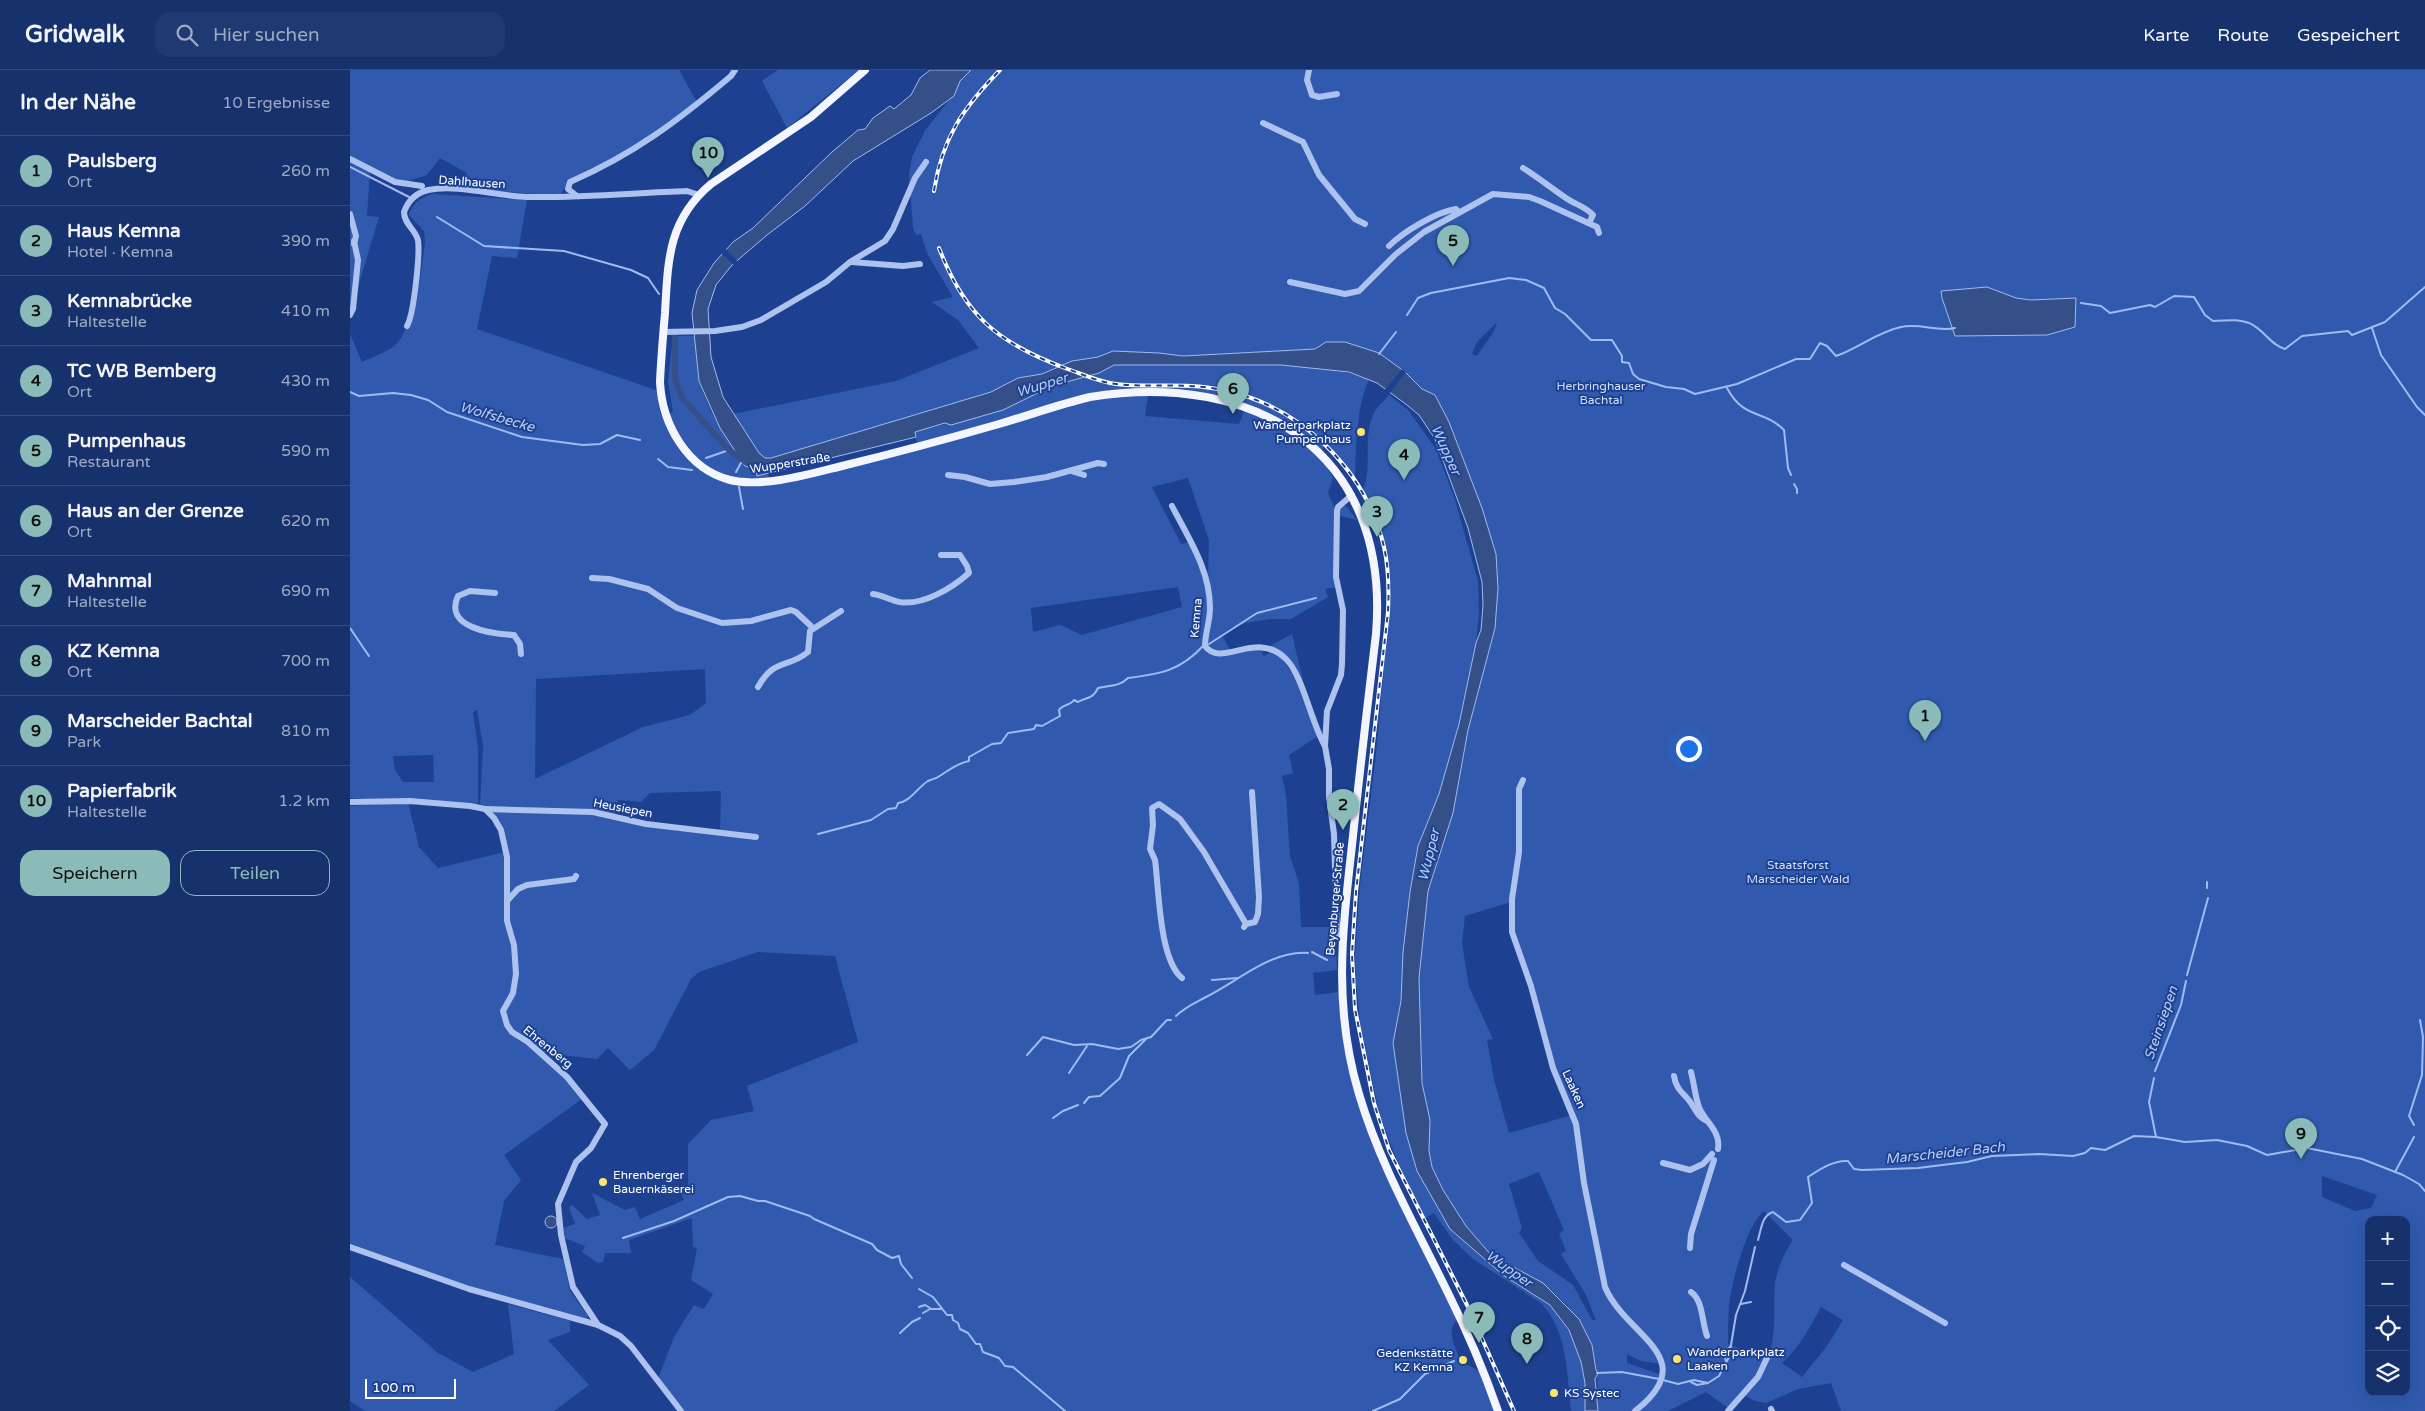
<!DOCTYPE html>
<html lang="de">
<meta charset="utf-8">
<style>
body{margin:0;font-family:"Varela Round",sans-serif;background:#1f3972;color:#f1f3f6}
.controls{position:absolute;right:15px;bottom:15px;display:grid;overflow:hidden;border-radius:10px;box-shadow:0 5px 20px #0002}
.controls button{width:45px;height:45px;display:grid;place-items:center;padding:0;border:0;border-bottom:1px solid #354c7f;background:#16316c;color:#f1f3f6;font:25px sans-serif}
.scale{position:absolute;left:15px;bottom:12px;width:91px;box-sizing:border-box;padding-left:5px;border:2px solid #fff;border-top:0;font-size:14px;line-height:18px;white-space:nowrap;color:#fff;-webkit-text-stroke:4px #1d4190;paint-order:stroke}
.you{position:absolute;left:1338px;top:678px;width:18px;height:18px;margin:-12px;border:4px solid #fff;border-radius:50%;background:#1a73e8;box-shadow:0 0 0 8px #1a73e833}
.badge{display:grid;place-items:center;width:32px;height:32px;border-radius:50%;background:#8bbbb9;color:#111;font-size:16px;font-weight:700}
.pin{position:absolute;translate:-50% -41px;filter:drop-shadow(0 1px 2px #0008)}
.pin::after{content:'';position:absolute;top:26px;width:18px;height:15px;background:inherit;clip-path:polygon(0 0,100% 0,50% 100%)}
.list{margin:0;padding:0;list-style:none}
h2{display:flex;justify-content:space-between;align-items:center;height:65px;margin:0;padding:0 20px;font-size:21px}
h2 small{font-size:16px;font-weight:400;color:#9ea9c2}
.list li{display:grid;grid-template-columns:32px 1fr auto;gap:15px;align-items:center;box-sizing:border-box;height:70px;padding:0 20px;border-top:1px solid #354c7f}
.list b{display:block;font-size:19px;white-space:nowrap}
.list p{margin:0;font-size:16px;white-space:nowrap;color:#9ea9c2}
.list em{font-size:16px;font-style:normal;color:#9ea9c2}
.actions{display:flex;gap:10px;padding:15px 20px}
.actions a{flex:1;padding:11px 0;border:1px solid #8bbbb9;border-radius:15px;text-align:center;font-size:18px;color:#8bbbb9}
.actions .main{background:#8bbbb9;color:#111}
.icon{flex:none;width:28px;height:28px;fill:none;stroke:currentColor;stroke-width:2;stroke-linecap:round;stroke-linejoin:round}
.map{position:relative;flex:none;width:2075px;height:1341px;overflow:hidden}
header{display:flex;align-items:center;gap:30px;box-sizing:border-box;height:70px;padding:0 25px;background:#16316c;border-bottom:1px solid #354c7f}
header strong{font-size:24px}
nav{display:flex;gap:28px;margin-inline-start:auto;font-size:18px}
.search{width:350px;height:45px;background:#1f3972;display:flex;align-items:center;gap:12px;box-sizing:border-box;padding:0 18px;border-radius:15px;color:#9ea9c2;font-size:19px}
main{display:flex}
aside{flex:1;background:#16316c}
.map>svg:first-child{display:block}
</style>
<header>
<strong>Gridwalk</strong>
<div class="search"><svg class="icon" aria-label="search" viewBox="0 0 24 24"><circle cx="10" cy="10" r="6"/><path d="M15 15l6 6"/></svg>Hier suchen</div>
<nav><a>Karte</a><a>Route</a><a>Gespeichert</a></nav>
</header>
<main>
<aside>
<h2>In der Nähe<small>10 Ergebnisse</small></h2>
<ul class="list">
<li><span class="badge">1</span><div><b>Paulsberg</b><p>Ort</p></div><em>260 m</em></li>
<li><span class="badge">2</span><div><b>Haus Kemna</b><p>Hotel · Kemna</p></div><em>390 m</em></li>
<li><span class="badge">3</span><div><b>Kemnabrücke</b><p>Haltestelle</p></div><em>410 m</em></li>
<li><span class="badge">4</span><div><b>TC WB Bemberg</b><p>Ort</p></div><em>430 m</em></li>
<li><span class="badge">5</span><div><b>Pumpenhaus</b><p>Restaurant</p></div><em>590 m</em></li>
<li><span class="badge">6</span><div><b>Haus an der Grenze</b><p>Ort</p></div><em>620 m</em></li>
<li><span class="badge">7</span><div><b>Mahnmal</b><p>Haltestelle</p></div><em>690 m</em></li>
<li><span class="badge">8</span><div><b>KZ Kemna</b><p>Ort</p></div><em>700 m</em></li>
<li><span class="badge">9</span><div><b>Marscheider Bachtal</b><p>Park</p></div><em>810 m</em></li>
<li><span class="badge">10</span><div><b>Papierfabrik</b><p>Haltestelle</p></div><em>1.2 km</em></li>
</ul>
<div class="actions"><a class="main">Speichern</a><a>Teilen</a></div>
</aside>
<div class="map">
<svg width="2075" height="1341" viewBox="0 0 2075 1341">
<rect width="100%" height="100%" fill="#1d4190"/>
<g fill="#315aae" fill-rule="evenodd">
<polygon points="0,0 329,0 348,34 312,61 219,112 209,126 110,118 117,103 90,88 77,105 55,112 20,101 17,146 29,147 0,243"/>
<polygon points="428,0 509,0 437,58 412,11"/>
<path d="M609,0H2075V1341H1491L1481,1313L1448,1319L1416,1333L1405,1331L1394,1325L1378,1338L1356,1322L1318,1341H1248L1247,1301L1242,1275L1216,1234L1193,1213L1141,1185L1116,1156L1093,1120L1082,1097L1079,1081L1080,1050L1072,1013L1069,908L1078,821L1103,743L1118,660L1145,558L1140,463L1099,352L1085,325L1072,319L1055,302L1029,283L976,272L965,279L833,286L809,283L763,281L748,287L722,291L692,304L668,308L641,322L421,388H415L409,383L383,344L546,311L629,278L608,250L582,232L603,227L578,185L571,164L566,165L563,158L559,105L562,87L576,59L601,28ZM1147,252L1144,261L1127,286L1122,284L1127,272ZM1161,832L1167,878L1203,998L1222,1045L1159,1063L1144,1010L1137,970L1143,969L1119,917L1112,873L1115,846ZM1189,1102L1214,1160L1209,1164L1216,1181L1211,1184L1236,1225L1246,1250H1242L1223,1215L1188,1191L1169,1163L1172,1158L1159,1114ZM1972,1106L2027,1125L2021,1138L2005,1141L1972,1127ZM1414,1141L1443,1170C1435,1181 1427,1199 1425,1213C1423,1239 1427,1263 1418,1289L1378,1274C1378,1261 1378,1247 1379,1235C1382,1211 1396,1156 1414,1141ZM2019,1150H2056V1322H2019ZM1471,1237L1493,1250L1477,1276L1452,1307L1432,1293C1449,1278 1460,1257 1471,1237ZM1277,1284L1291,1291L1312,1294L1309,1304L1277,1293Z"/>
<path d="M82,124L177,130L167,188L142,186L127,259L306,320L311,345L323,342L318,311L323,266H345L349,312L359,337L370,358L406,400L407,406L417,404L422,411L568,376L564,362L653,340L702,316L749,303L764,295H931L983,299L1019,309C1006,340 1006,374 1005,408L992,389L977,373L969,383L983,408L978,423L986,440V517L975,519L978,527L941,549H919L896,553L879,559L872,565L881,582L863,580L854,576C877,590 888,582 912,578L911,581L914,586L921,582L929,584L941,602L944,603L968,666L939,685L943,703L932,706L936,725L940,787L949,813L951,857H985L987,900L963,903L965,925L988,922L993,968L1010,1037L1107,1250C1095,1262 1106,1278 1111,1291L1129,1301L1144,1341H333L308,1309L324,1267L344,1235L354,1239L363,1224L341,1210L347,1178L343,1177L342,1148L279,1170L281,1183H255L253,1192L248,1193L232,1182L235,1176L214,1168L210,1159L225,1154L219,1137L222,1135L237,1149L250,1145L242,1123L275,1140L285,1137L290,1149L334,1130L329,1121L338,1116V1074L361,1050L404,1041L397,1016L508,972L485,886L408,882L349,902L341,909L304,980L280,1000L258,978L247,989L194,983L232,1029L154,1085L171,1110L154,1131L145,1175L213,1189L220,1221L238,1246L236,1250L117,1217L0,1175V736L58,732L69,777L88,798L155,782L154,836L160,801L150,757L130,736L133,676L127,640L123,642L128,679V735L0,728V264L12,292C51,275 50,277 63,237H66L75,173L74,161L59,145C62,133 71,128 82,124ZM798,326L855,328L894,341L889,354L795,346ZM838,408L859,470L858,509L840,472L831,474L802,417ZM828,517L832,537L732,565L710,555L683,562L681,538ZM355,599L356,633L340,645L293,657L185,709L186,609ZM83,685L84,712H53L45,700L43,686ZM371,721L370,760L293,753L265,746L268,730L291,732L300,723Z"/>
<path d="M1039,325L1058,340L1086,379L1105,430L1128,511L1129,544L1126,573L1109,654L1089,724L1068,776L1060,822L1053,882L1051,931L1043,973L1056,1063L1067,1101L1100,1159L1153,1205L1200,1235L1219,1260L1231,1292L1235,1313V1341H1221C1217,1304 1218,1261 1191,1233L1123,1189L1102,1169L1084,1143L1075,1148L1048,1093L1030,1046L1010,953L1006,912L1005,885L1010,815L1026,684L1041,523C1039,486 1032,452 1013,420C1023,395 1012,367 1024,343C1027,337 1034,331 1039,325Z"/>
<polygon points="994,436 996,436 1007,450 991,446 989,449 989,439"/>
<polygon points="942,564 955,620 928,581 920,576"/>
<polygon points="0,1207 88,1283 123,1302 164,1284 158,1234 220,1251 220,1262 198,1270 239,1315 204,1341 15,1341 0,1331"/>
</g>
<g fill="#354f89" stroke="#a0bbef">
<polygon points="580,0 621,0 610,11 604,26 581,43 503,91 455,136 417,165 382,195 366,215 358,239 361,287 373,327 409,383 415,388 421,388 641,322 668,308 692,304 722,291 748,287 763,281 809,283 833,286 965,279 976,272 995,272 1029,283 1055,302 1072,319 1085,325 1099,352 1132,438 1146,484 1148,518 1145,558 1118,660 1103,743 1078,821 1069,908 1072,1013 1080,1050 1079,1081 1082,1097 1093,1120 1116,1156 1141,1185 1193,1213 1229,1249 1242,1275 1246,1300 1248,1303 1245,1309 1248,1341 1235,1341 1235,1313 1231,1292 1219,1260 1200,1235 1153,1205 1100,1159 1067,1101 1056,1063 1043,973 1051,931 1053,882 1060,822 1068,776 1089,724 1109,654 1126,573 1131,560 1133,535 1132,512 1118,458 1085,369 1069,345 1057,335 1027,313 999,302 931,295 764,295 749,303 702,316 653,340 601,355 595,353 565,362 566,367 407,406 406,400 395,396 370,358 349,311 342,243 347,220 364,193 383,172 403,158 482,82 508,60 515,59 523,48 540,36 544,39 561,25 570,8"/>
<polygon points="1637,217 1666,228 1681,230 1726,228 1725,257 1697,265 1605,266 1592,228 1591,221"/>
<circle cx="201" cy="1152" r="6"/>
</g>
<g fill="#1d4190">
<polygon points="374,177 389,193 385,196 370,182"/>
<polygon points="1052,299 1056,302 1038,325 1034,321"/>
</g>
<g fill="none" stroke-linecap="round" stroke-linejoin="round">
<g stroke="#a0bbef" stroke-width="2">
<polyline points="0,97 59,127"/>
<polyline points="87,147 134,176 214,181 281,200 298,208 309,224"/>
<path d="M1731,233L1751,236L1760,243L1800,235L1805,237L1824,226L1844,227L1855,245L1863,251C1876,251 1886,248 1899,253C1914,259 1920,275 1935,279L1952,266L1998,261L2002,265L2035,252L2075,217"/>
<path d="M1057,245L1068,228L1081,223L1159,208L1176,210L1194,218L1205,238L1215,244L1241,270H1262L1272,286V292L1279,293L1283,304L1289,309L1316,317L1334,319L1345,324L1387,314L1446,289H1460L1470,273L1477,276L1486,286C1509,278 1527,262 1551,257C1571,253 1586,262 1605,258"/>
<polyline points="2022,258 2031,285 2067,337 2075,345"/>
<polyline points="1029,284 1046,262"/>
<path d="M1377,318C1394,350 1413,339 1434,360L1438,398L1441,405"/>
<polyline points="0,322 9,326 43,323 61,325 78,330 97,342 172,367 233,375 250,374 267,365 290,370"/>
<polyline points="356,388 379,380"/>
<polyline points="308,389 318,397 342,400"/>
<polyline points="386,402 392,391"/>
<polyline points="1444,414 1447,419 1447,423"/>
<polyline points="389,417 393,439"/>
<polyline points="0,558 19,586"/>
<polyline points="859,574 907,543 966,528"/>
<path d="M468,764L521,750L538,739L546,738L548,733C560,732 567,718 578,711C582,709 585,709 588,707C598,701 607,693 619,691V687L642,674L651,673L658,663L684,659L686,655L692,656L710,646L709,640C713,634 720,636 724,630L728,632C737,627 743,629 748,618C759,615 769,617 778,608C810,604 830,601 853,576"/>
<polyline points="1857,812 1857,818"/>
<polyline points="962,882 977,890"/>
<polyline points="1837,905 1858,828"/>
<polyline points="862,910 887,908"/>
<path d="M826,946C835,937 845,933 856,927C887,912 921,880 958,883"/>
<polyline points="677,985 693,967 724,975 742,974 768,979 781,977 791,970 801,967 817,950 821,950"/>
<polyline points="1805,1001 1831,935 1836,911"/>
<polyline points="719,1003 737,976"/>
<polyline points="1804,1008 1799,1032 1806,1067"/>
<polyline points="734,1033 739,1027 750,1026 770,1008 779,986 796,969"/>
<polyline points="703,1048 713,1041 728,1035"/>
<polyline points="2064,1055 2059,1046 2072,1005 2073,967 2070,950"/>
<polyline points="2045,1102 2064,1067"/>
<polyline points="273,1168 324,1151 378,1127 390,1126 408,1131 415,1131 460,1146 464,1149 522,1174 527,1180 542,1188 549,1186 551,1194 562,1208"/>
<path d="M1408,1170C1411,1160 1412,1145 1423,1142L1436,1152L1450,1150L1462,1133L1458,1107C1470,1099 1484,1090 1498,1091L1504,1099L1512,1100L1568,1098L1617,1092L1642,1086L1689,1084L1723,1086L1735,1083L1741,1078L1755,1080L1784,1066L1806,1067L1835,1072L1867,1070L1897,1076L1917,1085L1957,1078L2012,1089L2053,1105L2069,1114L2075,1121"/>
<polyline points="569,1219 583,1227 597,1245 602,1245 603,1250 608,1253 610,1259 618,1263 626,1274 630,1274 633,1282 649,1288 655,1296 663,1297 715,1341"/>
<polyline points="1391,1234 1401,1232"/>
<polyline points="569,1237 575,1235 580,1238"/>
<polyline points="573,1243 580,1239 591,1239"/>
<polyline points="550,1263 562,1252 570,1248"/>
<polyline points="1376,1291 1374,1283 1380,1277"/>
<polyline points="1247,1303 1272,1302 1309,1309"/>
<polyline points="1313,1310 1328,1314 1344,1310 1358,1313 1369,1306 1379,1287 1386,1245 1395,1221 1405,1177"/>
<polyline points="1341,1312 1347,1315 1358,1313"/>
<polyline points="1023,1341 1050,1329 1075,1304 1104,1291"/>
</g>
<polyline stroke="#354f89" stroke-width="6" points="325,266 325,309 332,328 379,380 396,392"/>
<g stroke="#adc2ee" stroke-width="6">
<polyline points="959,0 957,10 962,25 969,27 987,24"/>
<polyline points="913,53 953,72 969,105 1005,149 1015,154"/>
<polyline points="0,89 45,112 72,116"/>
<path d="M1173,98C1188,107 1201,118 1216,128C1224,134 1235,136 1243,145L1239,153"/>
<path d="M227,126L218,119L220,112C284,84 329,50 381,6L385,0"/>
<polyline points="0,144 6,166 4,174"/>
<path d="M1039,176C1053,162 1086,142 1106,139L1109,142"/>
<polyline points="501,192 553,196 570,194"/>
<polyline points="940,212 995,224 1009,221 1046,184 1074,162 1143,124 1179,127 1190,131 1247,157 1249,163"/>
<polyline points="0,245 3,239 8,190 4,171"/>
<path d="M57,256C64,244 70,184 68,170C65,159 54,154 54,142C58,131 66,123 78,120C108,114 146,126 177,127C230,128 283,123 337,121L349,125"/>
<polyline points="313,262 365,261 392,257 411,250 476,212 500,192 535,171 543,159 565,108 576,92"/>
<polyline points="721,401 734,405"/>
<polyline points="598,405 615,407 640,414 664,412 697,407 748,393 754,394"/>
<path d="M822,436C839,469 860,500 860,538C860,551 855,564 855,576C872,599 906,559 936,589C953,606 961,652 975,676"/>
<polyline points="242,508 259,509 298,519 327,538 372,553 401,551 441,540 446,542 463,558"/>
<path d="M145,523L120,521L108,526C93,558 143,564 164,565L170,574L171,584"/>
<path d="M523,524C532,525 540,530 549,532C573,536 602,518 619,503L617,496L610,485H591"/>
<path d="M408,617C424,588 437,599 458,582L460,561L491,541"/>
<path d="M1173,710L1169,719V782L1162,829V862L1181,916L1203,998L1226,1054L1234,1113L1255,1217C1275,1266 1354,1287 1285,1341"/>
<polyline points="0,732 60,731 120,736 135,739 144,748 151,760 157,787 157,851 164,875 166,904 163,923 153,941 157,955 162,962 178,972 217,1007 255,1054 241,1078 226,1092 208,1134 211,1165 223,1217 248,1255"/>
<polyline points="135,739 243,742 296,754 406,767"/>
<polyline points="157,831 168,819 177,815 224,809 226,806"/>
<polyline points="896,854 905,852 908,844 909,827 902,722"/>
<polyline points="991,869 987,868 984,764 979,727 979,699 975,676 977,641 991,605 992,594 993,540 986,507 987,441 988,437 1002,425"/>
<path d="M832,908C809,889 809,819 805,790L800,779L803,755L802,738L809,734L830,749L854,782L896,854L894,857"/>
<path d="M1341,1002C1344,1013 1345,1026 1349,1037C1355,1052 1371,1061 1368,1079"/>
<path d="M1324,1006C1326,1020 1334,1023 1341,1033C1347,1042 1348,1047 1357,1051"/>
<polyline points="1313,1093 1340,1100 1353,1094 1362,1084"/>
<polyline points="0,1177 119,1219 248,1255 270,1266 281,1276 331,1341"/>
<polyline points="1340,1178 1341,1164 1364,1090"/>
<polyline points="1494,1195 1595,1253"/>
<path d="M1341,1222C1353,1230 1352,1253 1357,1266"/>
<polyline points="1421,1339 1422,1341"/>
<polyline points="1378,1341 1408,1307 1417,1288"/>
</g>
<path stroke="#f3f6ff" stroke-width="8" d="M515,0L461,47L361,114C318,150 318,190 315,243C313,266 311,289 310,312C312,354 337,399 380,410C412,418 460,404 492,396C545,383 597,369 649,354C680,345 710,334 740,327C907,300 1041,383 1026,564C1018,631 1010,698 1003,766C993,857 982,934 1009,1024C1030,1095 1067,1159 1099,1225C1118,1263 1134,1301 1148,1341"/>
<defs>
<g id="rail">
<path d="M584,121C592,68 613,38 650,0"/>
<path d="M589,178C615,246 648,273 715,298C732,304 748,312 766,314C801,318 837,312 872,320C950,335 1016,400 1034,477C1039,499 1039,520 1038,542L1006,822L1002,884L1005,939L1024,1033L1039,1080L1119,1239L1164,1341"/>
</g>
</defs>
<use href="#rail" stroke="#fff" stroke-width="4"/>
<use href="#rail" stroke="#1d4190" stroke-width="2" stroke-dasharray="5.5" stroke-linecap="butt"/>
</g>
<g fill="#fde56b" stroke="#1d4190" stroke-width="2">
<circle cx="1011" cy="362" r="5"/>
<circle cx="253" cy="1112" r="5"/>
<circle cx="1327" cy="1289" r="5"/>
<circle cx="1113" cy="1290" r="5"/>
<circle cx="1204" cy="1323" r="5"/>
</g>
<g text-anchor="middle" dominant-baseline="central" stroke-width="4" stroke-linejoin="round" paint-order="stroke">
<g font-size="12" fill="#fff" stroke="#1d4190">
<text transform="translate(122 112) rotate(4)">Dahlhausen</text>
<text transform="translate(440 393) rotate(-9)">Wupperstraße</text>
<text transform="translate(846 548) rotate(-85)">Kemna</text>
<text transform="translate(273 738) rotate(11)">Heusiepen</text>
<text transform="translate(985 829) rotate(-85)">Beyenburger Straße</text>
<text transform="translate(198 977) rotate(39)">Ehrenberg</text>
<text transform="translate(1224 1019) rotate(66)">Laaken</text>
</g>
<g font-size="12" fill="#d2dffa" stroke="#1d4190">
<text x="1251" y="316">Herbringhauser<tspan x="1251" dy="14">Bachtal</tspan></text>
<text x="1448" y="795">Staatsforst<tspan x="1448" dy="14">Marscheider Wald</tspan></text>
</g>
<g font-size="12" fill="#fff" stroke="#1d4190" text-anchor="start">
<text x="1001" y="355" text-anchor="end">Wanderparkplatz<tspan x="1001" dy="14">Pumpenhaus</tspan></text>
<text x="263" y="1105">Ehrenberger<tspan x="263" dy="14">Bauernkäserei</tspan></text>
<text x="1337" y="1282">Wanderparkplatz<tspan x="1337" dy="14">Laaken</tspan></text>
<text x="1103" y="1283" text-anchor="end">Gedenkstätte<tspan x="1103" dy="14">KZ Kemna</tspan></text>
<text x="1214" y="1323">KS Systec</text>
</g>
<g font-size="14" font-style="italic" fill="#b9cdf4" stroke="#1d4190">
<text transform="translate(692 315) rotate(-17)">Wupper</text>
<text transform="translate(147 347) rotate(16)">Wolfsbecke</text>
<text transform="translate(1096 380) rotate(66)">Wupper</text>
<text transform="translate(1079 785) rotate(-76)">Wupper</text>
<text transform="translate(1811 953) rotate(-71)">Steinsiepen</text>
<text transform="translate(1595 1083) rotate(-6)">Marscheider Bach</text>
<text transform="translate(1159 1199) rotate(35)">Wupper</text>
</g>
</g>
</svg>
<div class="controls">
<button>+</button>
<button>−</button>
<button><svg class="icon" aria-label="locate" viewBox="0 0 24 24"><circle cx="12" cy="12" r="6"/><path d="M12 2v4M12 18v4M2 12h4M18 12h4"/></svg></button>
<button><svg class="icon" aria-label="layers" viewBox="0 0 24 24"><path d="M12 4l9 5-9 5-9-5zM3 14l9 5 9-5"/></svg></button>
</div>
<div class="scale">100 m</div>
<div class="you"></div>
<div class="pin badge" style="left:1575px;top:671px">1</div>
<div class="pin badge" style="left:993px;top:760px">2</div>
<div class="pin badge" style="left:1027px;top:467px">3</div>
<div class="pin badge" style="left:1054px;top:410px">4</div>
<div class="pin badge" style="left:1103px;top:196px">5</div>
<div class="pin badge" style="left:883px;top:344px">6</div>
<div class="pin badge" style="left:1129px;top:1273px">7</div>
<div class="pin badge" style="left:1177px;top:1294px">8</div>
<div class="pin badge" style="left:1951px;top:1089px">9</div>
<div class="pin badge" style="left:358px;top:108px">10</div>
</div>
</main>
